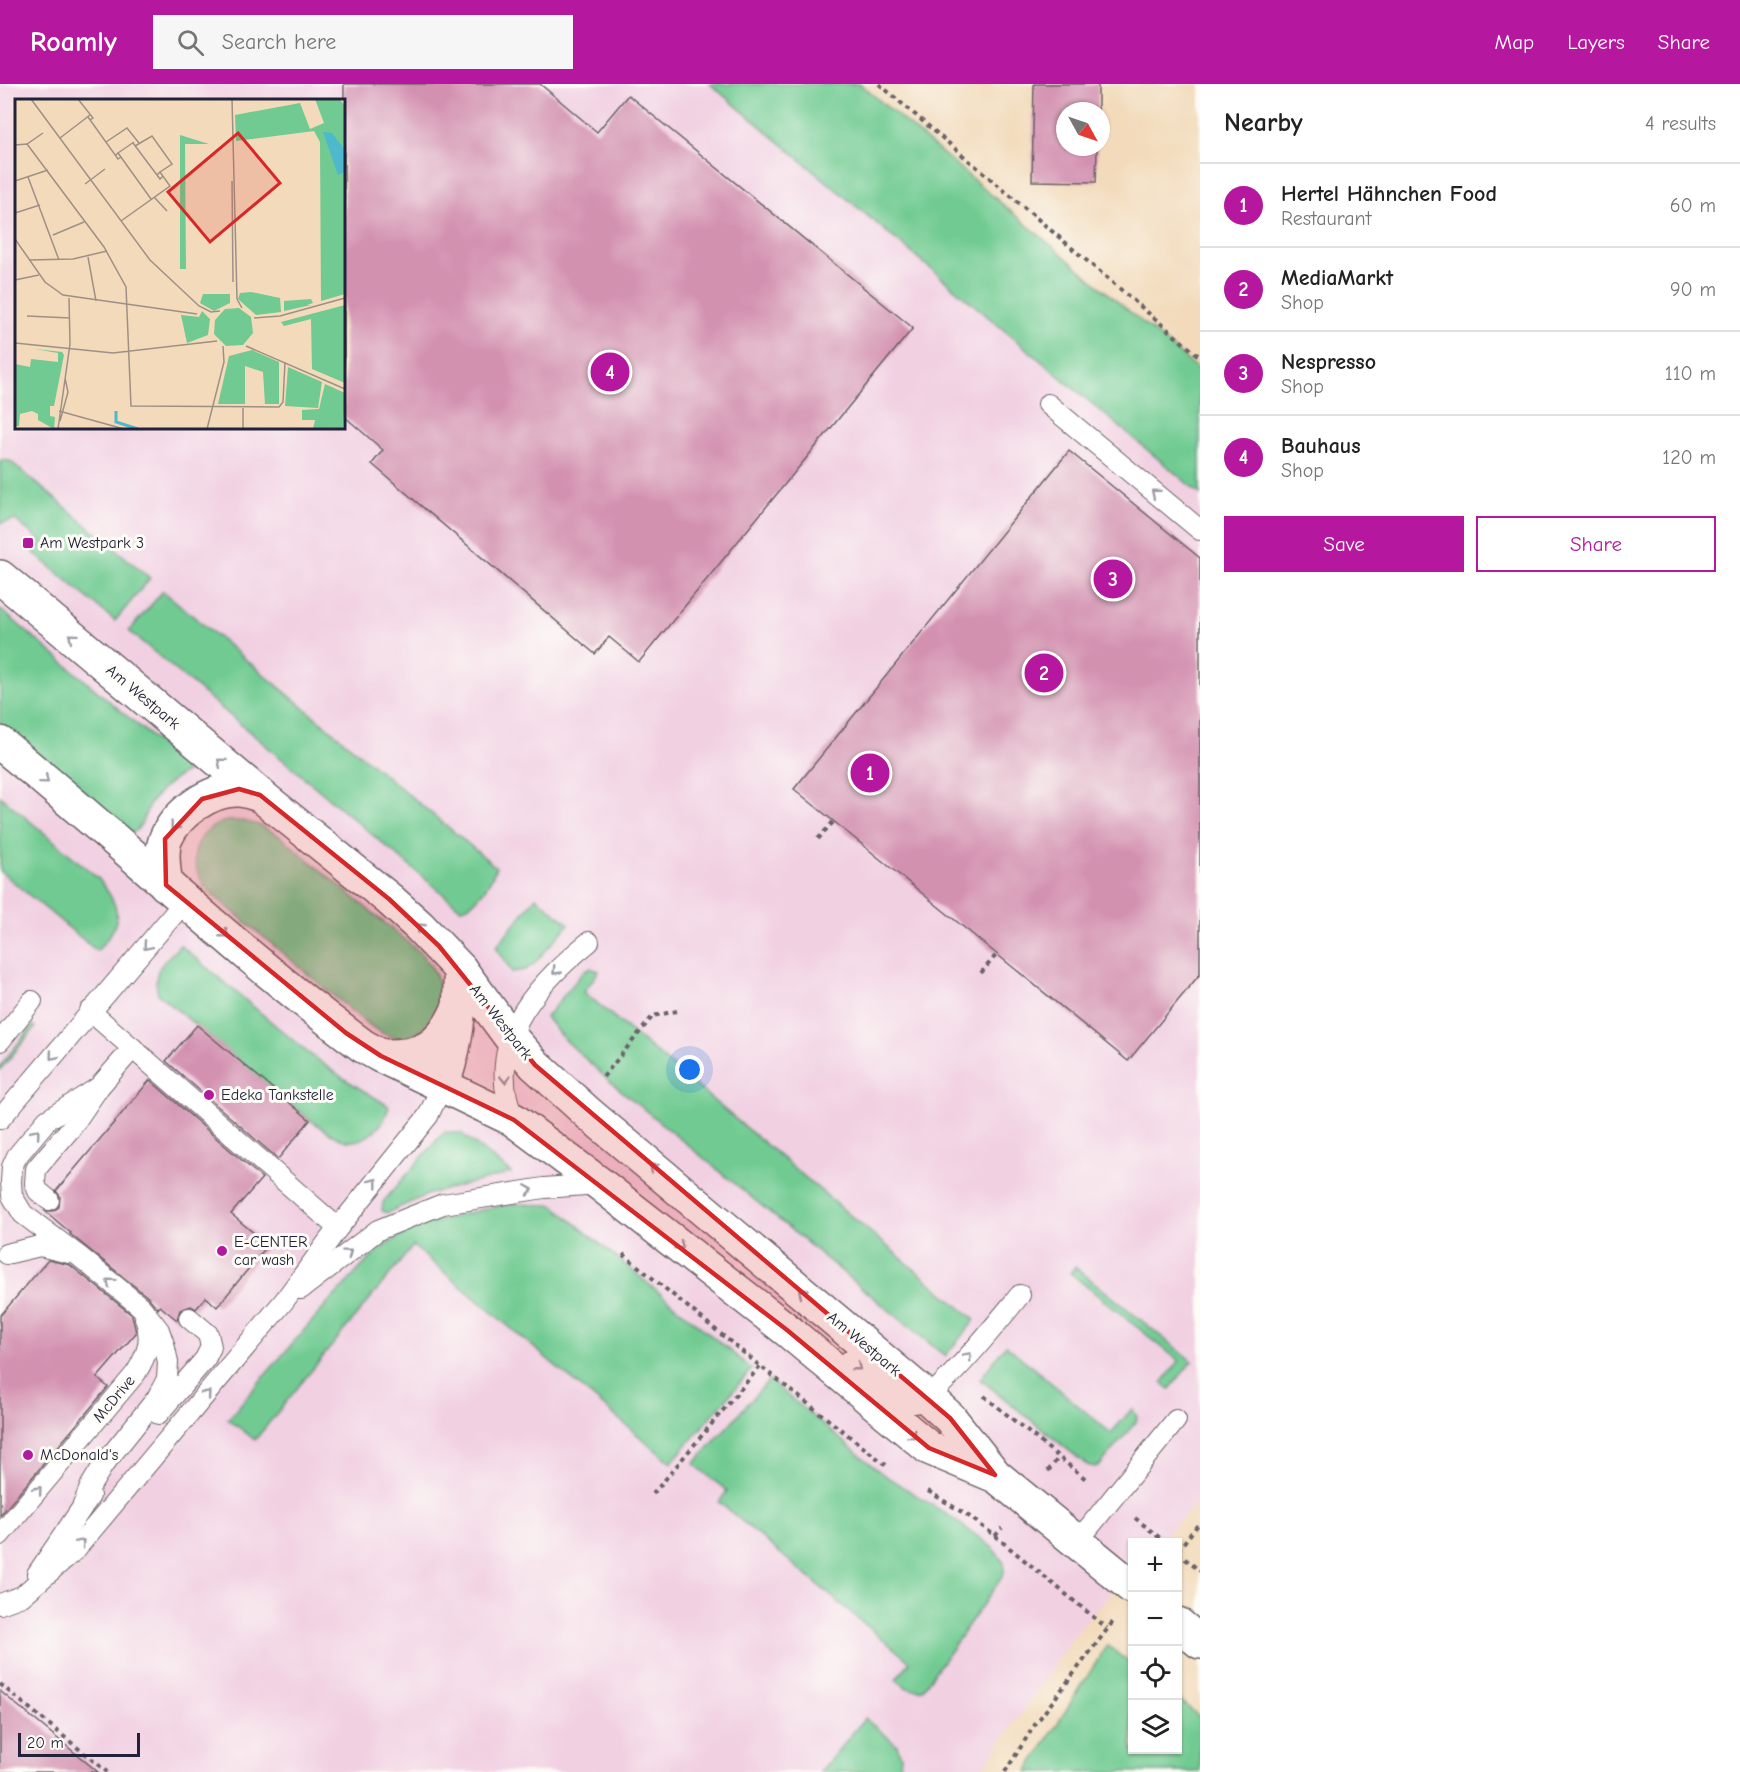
<!DOCTYPE html>
<meta charset="utf-8">
<style>
body{margin:0;font-family:"Comic Neue",sans-serif;background:#f6f6f6;color:#222}
.controls{position:absolute;right:18px;bottom:18px;display:grid;overflow:hidden;border-radius:0px;box-shadow:0 2px 4px #0004}
.controls button{width:54px;height:54px;display:grid;place-items:center;padding:0;border:0;border-bottom:2px solid #e0e0e0;background:#fff;color:#222;font:30px sans-serif}
.compass{position:absolute;left:1056px;top:18px;width:54px;height:54px;border-radius:50%;background:#fff;box-shadow:0 2px 4px #0004;rotate:130deg}
.scale{position:absolute;left:18px;bottom:15px;width:122px;box-sizing:border-box;padding-left:6px;border:3px solid #22223b;border-top:0;font-size:16px;line-height:21px;white-space:nowrap;color:#22223b;-webkit-text-stroke:4px #fdfcf7;paint-order:stroke}
.you{position:absolute;left:690px;top:986px;width:21px;height:21px;margin:-15px;border:4px solid #fff;border-radius:50%;background:#1a73e8;box-shadow:0 0 0 9px #1a73e833}
.badge{display:grid;place-items:center;width:39px;height:39px;border-radius:50%;background:#b5179e;color:#fff;font-size:20px;font-weight:700}
.pin{position:absolute;translate:-50% -50%;border:3px solid #fff;box-shadow:0 2px 6px #0006}
.list{margin:0;padding:0;list-style:none}
h2{display:flex;justify-content:space-between;align-items:center;height:78px;margin:0;padding:0 24px;font-size:26px}
h2 small{font-size:20px;font-weight:400;color:#767676}
.list li{display:grid;grid-template-columns:39px 1fr auto;gap:18px;align-items:center;box-sizing:border-box;height:84px;padding:0 24px;border-top:2px solid #e0e0e0}
.list b{display:block;font-size:22px;white-space:nowrap}
.list p{margin:0;font-size:20px;white-space:nowrap;color:#767676}
.list em{font-size:20px;font-style:normal;color:#767676}
.actions{display:flex;gap:12px;padding:18px 24px}
.actions a{flex:1;padding:14px 0;border:2px solid #b5179e;border-radius:0px;text-align:center;font-size:21px;color:#b5179e}
.actions .main{background:#b5179e;color:#fff}
.icon{flex:none;width:33px;height:33px;fill:none;stroke:currentColor;stroke-width:2;stroke-linecap:round;stroke-linejoin:round}
.map{position:relative;flex:none;width:1200px;height:1688px;overflow:hidden}
header{display:flex;align-items:center;gap:36px;box-sizing:border-box;height:84px;padding:0 30px;background:#b5179e;color:#fff}
header strong{font-size:28px}
nav{display:flex;gap:33px;margin-inline-start:auto;font-size:21px}
.search{width:420px;height:54px;background:#f6f6f6;display:flex;align-items:center;gap:15px;box-sizing:border-box;padding:0 21px;border-radius:0px;color:#767676;font-size:22px}
main{display:flex}
aside{flex:1;background:#fff}
.map>svg:first-child{display:block}
</style>
<header>
<strong>Roamly</strong>
<div class="search"><svg class="icon" aria-label="search" viewBox="0 0 24 24"><circle cx="10" cy="10" r="6"/><path d="M15 15l6 6"/></svg>Search here</div>
<nav><a>Map</a><a>Layers</a><a>Share</a></nav>
</header>
<main>
<div class="map">
<svg width="1200" height="1688" viewBox="0 0 1200 1688">
<rect width="100%" height="100%" fill="#fdfcf7"/>
<filter id="ink" filterUnits="userSpaceOnUse"><feTurbulence type="fractalNoise" baseFrequency=".0167" numOctaves="2"/><feDisplacementMap in="SourceGraphic" scale="12" xChannelSelector="R" yChannelSelector="G"/><feConvolveMatrix kernelMatrix="1 2 1 2 8 2 1 2 1" color-interpolation-filters="sRGB"/></filter>
<filter id="wash" filterUnits="userSpaceOnUse"><feTurbulence type="fractalNoise" baseFrequency=".008" numOctaves="4" result="noise"/><feDisplacementMap in="SourceGraphic" scale="24" xChannelSelector="R" yChannelSelector="G"/><feGaussianBlur stdDeviation="1.35" result="paint"/><feColorMatrix in="noise" values="0 0 0 0 0 0 0 0 0 0 0 0 0 0 0 0 0 1.4 0 .05"/><feComposite in="paint" operator="in"/></filter>
<g filter="url(#wash)">
<rect width="100%" height="100%" fill="#f2daba"/>
<path fill="#f1d0e2" fill-rule="evenodd" d="M0,0H712L1200,399V1415L1159,1458H1132V1487L1081,1542L980,1688H0ZM16,16H344V344H16Z"/>
<g fill="#70ca91" stroke="#497666" stroke-width="1.5">
<polygon points="710,0 860,0 1200,287 1200,410"/>
<polygon points="0,376 10,377 150,494 115,537 34,469 42,458 15,436 0,439"/>
<path d="M163,507L496,783C492,797 475,824 460,824L129,547Z"/>
<path d="M0,525L185,681L187,687C173,695 159,706 150,720C144,730 143,743 133,749L0,639Z"/>
<path d="M0,712L98,794C121,824 125,838 97,867L0,787Z"/>
<path d="M242,737L259,741L278,751L421,869C429,879 437,889 439,902C442,925 425,955 399,954C386,953 375,945 365,938L205,804C195,785 189,770 203,751C207,746 216,740 223,738C228,736 236,737 242,737Z"/>
<polygon points="536,813 569,840 533,881 525,886 512,888 496,863"/>
<path d="M180,861L307,968L343,994L389,1022C386,1034 382,1041 372,1049C348,1068 332,1050 310,1036L158,910C151,884 164,879 180,861Z"/>
<polygon points="590,884 599,887 584,908 975,1236 945,1272 607,995 560,951 546,933 585,886"/>
<polygon points="33,941 35,944 0,986 0,982"/>
<polygon points="444,1048 461,1049 511,1089 429,1110 387,1129 382,1127 383,1118"/>
<path d="M511,1120L553,1121L752,1285L671,1379L413,1162L255,1356L228,1335C267,1289 305,1243 346,1200C359,1186 373,1169 389,1159C425,1136 471,1128 511,1120Z"/>
<polygon points="1075,1183 1192,1277 1170,1305 1162,1299 1179,1277 1070,1189"/>
<path d="M1006,1261L1111,1349L1132,1325C1136,1330 1138,1332 1136,1338L1100,1381L1095,1383L1087,1381L980,1295Z"/>
<path d="M769,1296L884,1391L948,1431L992,1463L1004,1479V1488L1000,1496L923,1605C910,1608 905,1603 896,1595L910,1578L719,1418L727,1407L694,1380Z"/>
<polygon points="1107,1561 1132,1581 1132,1666 1178,1666 1178,1615 1200,1633 1200,1688 1027,1688"/>
<polygon points="865,1634 897,1661 901,1673 899,1688 820,1688"/>
</g>
<g id="blocks">
<g fill="#d391b0">
<polygon points="344,0 540,0 597,48 628,11 913,244 639,578 609,553 595,570 372,380 383,366 344,332"/>
<polygon points="1034,0 1098,0 1098,27 1065,27 1065,63 1097,63 1096,98 1032,97"/>
<polygon points="1069,367 1200,474 1200,890 1128,977 794,705"/>
<polygon points="197,941 310,1036 278,1075 166,977"/>
<polygon points="150,996 262,1094 231,1130 268,1161 217,1223 206,1213 196,1225 191,1222 180,1226 177,1236 160,1222 158,1225 149,1214 70,1150 71,1149 45,1127 53,1127 59,1123 60,1112 56,1107"/>
<polygon points="48,1176 70,1181 132,1231 136,1249 97,1294 108,1303 0,1432 0,1232"/>
<polygon points="0,1607 98,1688 0,1688"/>
</g>
</g>
</g>
<g filter="url(#ink)">
<use href="#blocks" fill-opacity="0" stroke="#6b6267" stroke-width="1.5"/>
<g fill="none" stroke-linecap="round" stroke-linejoin="round">
<defs>
<g id="lane">
<polyline points="1048,320 1200,446"/>
<polyline points="90,927 338,1144"/>
<polyline points="0,957 32,917"/>
<polyline points="0,1035 185,817"/>
<path d="M514,1036C483,960 533,903 589,858"/>
<polyline points="49,1116 38,1107 35,1099 36,1085 71,1044 99,1003 133,964"/>
<polyline points="6,1170 40,1162 69,1169"/>
<polyline points="301,1205 378,1146 443,1120 544,1104 599,1100"/>
<path d="M849,1277C863,1288 895,1320 914,1319C935,1318 1004,1230 1020,1211"/>
<polyline points="158,1330 205,1275 211,1263 208,1250 189,1234"/>
<polyline points="83,1421 91,1401 104,1380 157,1314 167,1295 168,1278 164,1260 159,1246 141,1223 80,1173 23,1130 12,1112 11,1098 12,1083 17,1072 47,1036 99,1003"/>
<path d="M0,1451L136,1289C147,1271 153,1255 145,1234"/>
<polyline points="1078,1457 1176,1336"/>
<polyline points="37,1490 90,1412"/>
<polyline points="0,1520 22,1512 75,1466 284,1217 338,1144 428,1032 442,1002"/>
</g>
<g id="secondary">
<polyline points="0,493 260,711 389,815 419,842 460,885 511,954 535,981 589,1030 927,1313 950,1334 995,1391 1132,1503"/>
<path d="M0,659C123,758 236,868 363,962L381,972L514,1036L600,1100L787,1246L929,1364L993,1391"/>
<path d="M166,801C164,786 160,768 166,754C177,729 210,705 238,706C245,706 253,709 260,711"/>
<path d="M381,972C420,973 440,965 457,927"/>
<path d="M442,1002C456,965 461,925 460,885"/>
<polyline points="1178,1540 1200,1558"/>
</g>
</defs>
<use href="#lane" stroke="#6b6267" stroke-width="22"/>
<use href="#secondary" stroke="#6b6267" stroke-width="36"/>
<g stroke="#6b6267" stroke-width="4" stroke-dasharray="4.5 4.5" stroke-linecap="butt">
<polyline points="879,0 1200,273"/>
<polyline points="818,755 834,737"/>
<polyline points="981,889 997,870"/>
<polyline points="603,993 653,932 677,927"/>
<polyline points="623,1170 760,1282 886,1381"/>
<polyline points="984,1312 1087,1396"/>
<polyline points="1048,1387 1059,1373"/>
<polyline points="928,1407 970,1433 995,1452 1002,1444"/>
<polyline points="653,1410 760,1282"/>
<polyline points="1135,1434 1165,1458"/>
<polyline points="995,1452 1107,1544"/>
<polyline points="1178,1466 1200,1438"/>
<polyline points="1178,1469 1200,1487"/>
<polyline points="0,1600 107,1688"/>
<polyline points="1005,1688 1034,1642 1115,1535"/>
</g>
<use href="#lane" stroke="#fff" stroke-width="20"/>
<use href="#secondary" stroke="#fff" stroke-width="33"/>
</g>
<defs><path id="oneway-chevron" d="M-2-3.5L2.5 0L-2 3.5" fill="none" stroke-width="1.6" stroke-linecap="round" stroke-linejoin="round" transform="scale(1.5)"/></defs>
<g stroke="#9c9ca7">
<use href="#oneway-chevron" transform="translate(1155 409) rotate(-140)"/>
<use href="#oneway-chevron" transform="translate(72 553) rotate(-140)"/>
<use href="#oneway-chevron" transform="translate(221 678) rotate(-140)"/>
<use href="#oneway-chevron" transform="translate(45 696) rotate(40)"/>
<use href="#oneway-chevron" transform="translate(174 743) rotate(127)"/>
<use href="#oneway-chevron" transform="translate(420 843) rotate(-136)"/>
<use href="#oneway-chevron" transform="translate(225 850) rotate(39)"/>
<use href="#oneway-chevron" transform="translate(147 862) rotate(131)"/>
<use href="#oneway-chevron" transform="translate(556 887) rotate(134)"/>
<use href="#oneway-chevron" transform="translate(53 972) rotate(130)"/>
<use href="#oneway-chevron" transform="translate(505 995) rotate(89)"/>
<use href="#oneway-chevron" transform="translate(36 1049) rotate(-50)"/>
<use href="#oneway-chevron" transform="translate(653 1083) rotate(-140)"/>
<use href="#oneway-chevron" transform="translate(374 1098) rotate(-52)"/>
<use href="#oneway-chevron" transform="translate(529 1106) rotate(-9)"/>
<use href="#oneway-chevron" transform="translate(680 1162) rotate(38)"/>
<use href="#oneway-chevron" transform="translate(348 1169) rotate(-37)"/>
<use href="#oneway-chevron" transform="translate(110 1198) rotate(-140)"/>
<use href="#oneway-chevron" transform="translate(802 1208) rotate(-140)"/>
<use href="#oneway-chevron" transform="translate(968 1272) rotate(-49)"/>
<use href="#oneway-chevron" transform="translate(857 1283) rotate(38)"/>
<use href="#oneway-chevron" transform="translate(207 1310) rotate(-50)"/>
<use href="#oneway-chevron" transform="translate(913 1351) rotate(40)"/>
<use href="#oneway-chevron" transform="translate(38 1406) rotate(-50)"/>
<use href="#oneway-chevron" transform="translate(81 1459) rotate(-49)"/>
</g>
</g>
<path fill="#d62828" fill-opacity="0.2" stroke="#d62828" stroke-width="4.5" stroke-linejoin="round" d="M239,705L260,711L389,815L439,862L535,981L950,1334L995,1391L929,1364L787,1246L514,1036L381,972L346,949L166,801L165,755L202,715Z"/>
<g fill="#b5179e" stroke="#fdfcf7" stroke-width="2">
<rect x="22" y="453" width="12" height="12" rx="3"/>
<circle cx="209" cy="1011" r="6"/>
<circle cx="222" cy="1167" r="6"/>
<circle cx="28" cy="1371" r="6"/>
</g>
<g text-anchor="middle" dominant-baseline="central" stroke-width="6" stroke-linejoin="round" paint-order="stroke">
<g font-size="16" fill="#22223b" stroke="#fdfcf7" text-anchor="start">
<text x="40" y="459">Am Westpark 3</text>
<text x="221" y="1011">Edeka Tankstelle</text>
<text x="234" y="1158">E-CENTER<tspan x="234" dy="18">car wash</tspan></text>
<text x="40" y="1371">McDonald's</text>
</g>
<g font-size="16" fill="#22223b" stroke="#fdfcf7">
<text transform="translate(143 613) rotate(40)">Am Westpark</text>
<text transform="translate(501 938) rotate(52)">Am Westpark</text>
<text transform="translate(864 1260) rotate(40)">Am Westpark</text>
<text transform="translate(114 1315) rotate(-50)">McDrive</text>
</g>
</g>
<g transform="translate(15 15)">
<rect width="330" height="330" fill="#f2daba"/>
<path d="M300,0H324L330,6V195L306,202L305,43L299,32L221,42L220,16L285,4L295,30L309,24ZM165,36L194,45H170L171,170H165ZM236,193L265,199L266,213L241,216L223,200L225,194ZM188,195H215V204L199,212L185,204ZM296,200L298,204L292,206H296L269,212V202ZM330,206V284L297,270L296,220L269,227L266,223ZM224,209L236,218L238,234L228,246L211,247L199,235L200,221L210,210ZM187,212L195,220L193,236L172,244L166,216L184,218ZM20,250L47,253L49,256L39,307H35V317L40,318L39,330L23,321V315L17,312L5,315L4,327H0V265L15,268L16,260L43,263V254ZM237,251L264,263V305H250L248,273L230,267V305H203L214,257ZM273,268L307,283L303,309L270,307ZM310,285L330,294L328,330H298L300,321H287V311L304,310Z" fill="#70ca91"/>
<path d="M308,33L317,34L330,51V73L323,76Z" fill="#4eb8cc"/>
<path fill="none" stroke="#4eb8cc" stroke-width="3" d="M101,312V323L123,330"/>
<path fill="none" stroke="#9f9087" stroke-width="1.5" d="M16,0L135,161L184,207L196,213L205,212M63,0L78,19L75,21M217,0L222,200L227,209M73,18L103,60L106,58M45,39L75,16M91,43L112,29L124,44M118,44L145,80L148,77M12,45L89,148L111,188L116,307L264,308L268,303L270,263M0,46L12,45L28,34M120,47L137,37L157,65L145,73M103,54L119,43M100,57L103,54L136,100M13,78L44,161M0,82L33,71M217,82L218,183M70,85L90,70M139,98L152,112M0,114L25,106M106,122L155,87L145,73L142,76M38,136L69,123M0,140L30,183L48,196L182,215M73,158L81,202M14,161L58,160L92,152M0,181L24,176M12,217L55,219M239,219L265,217L330,199M0,244L98,254L202,242M231,247L330,290M44,312L109,330M45,322L53,293L50,279M43,330L55,245L54,199M192,330L209,263L208,247M228,330V309"/>
<path fill="#d62828" fill-opacity="0.15" stroke="#d62828" stroke-width="3" d="M223,34L265,84L195,143L153,93Z"/>
<rect width="330" height="330" fill="none" stroke="#22223b" stroke-width="3"/>
</g>
</svg>
<div class="controls">
<button>+</button>
<button>−</button>
<button><svg class="icon" aria-label="locate" viewBox="0 0 24 24"><circle cx="12" cy="12" r="6"/><path d="M12 2v4M12 18v4M2 12h4M18 12h4"/></svg></button>
<button><svg class="icon" aria-label="layers" viewBox="0 0 24 24"><path d="M12 4l9 5-9 5-9-5zM3 14l9 5 9-5"/></svg></button>
</div>
<svg class="compass" viewBox="-18 -18 36 36"><path d="M0-13l5 13h-10z" fill="#e53935"/><path d="M0 13l5-13h-10z" fill="#767676"/></svg>
<div class="scale">20 m</div>
<div class="you"></div>
<div class="pin badge" style="left:870px;top:689px">1</div>
<div class="pin badge" style="left:1044px;top:589px">2</div>
<div class="pin badge" style="left:1113px;top:495px">3</div>
<div class="pin badge" style="left:610px;top:288px">4</div>
</div>
<aside>
<h2>Nearby<small>4 results</small></h2>
<ul class="list">
<li><span class="badge">1</span><div><b>Hertel Hähnchen Food</b><p>Restaurant</p></div><em>60 m</em></li>
<li><span class="badge">2</span><div><b>MediaMarkt</b><p>Shop</p></div><em>90 m</em></li>
<li><span class="badge">3</span><div><b>Nespresso</b><p>Shop</p></div><em>110 m</em></li>
<li><span class="badge">4</span><div><b>Bauhaus</b><p>Shop</p></div><em>120 m</em></li>
</ul>
<div class="actions"><a class="main">Save</a><a>Share</a></div>
</aside>
</main>
